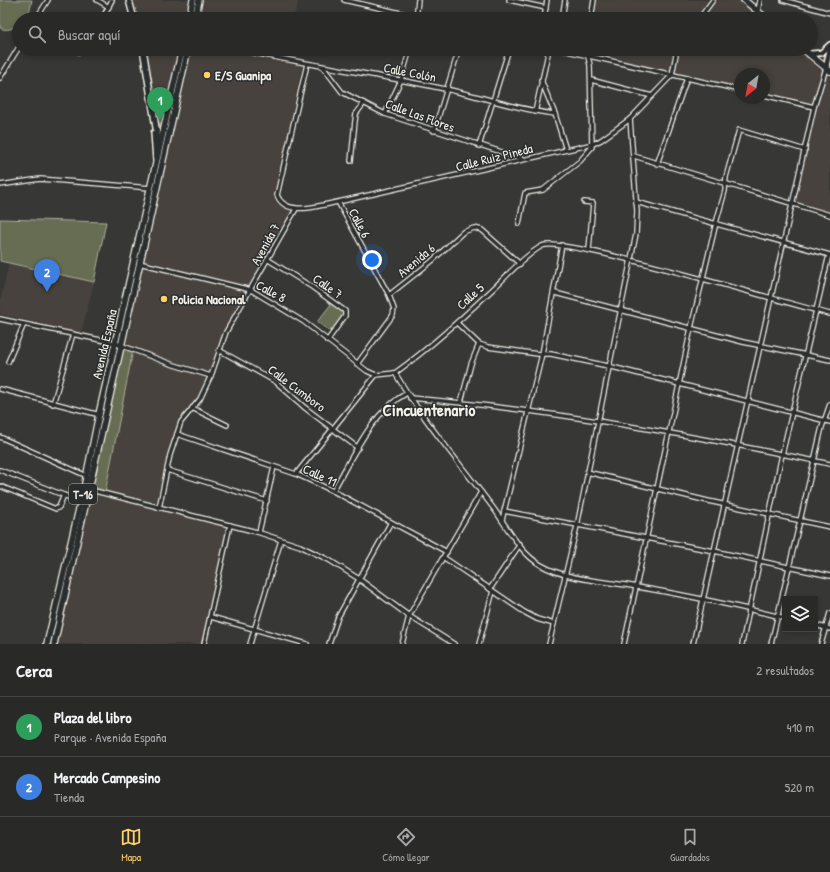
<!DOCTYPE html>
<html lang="es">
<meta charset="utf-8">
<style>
body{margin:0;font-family:"Patrick Hand",sans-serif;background:#313130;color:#f1f3f6}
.controls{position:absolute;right:12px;bottom:12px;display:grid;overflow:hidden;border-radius:0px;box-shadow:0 2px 6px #0003}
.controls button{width:36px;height:36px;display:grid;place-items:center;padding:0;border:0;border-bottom:1px solid #454545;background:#292928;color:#f1f3f6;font:20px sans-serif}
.compass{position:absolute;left:734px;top:68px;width:36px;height:36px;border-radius:50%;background:#292928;box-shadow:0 2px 6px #0003;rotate:211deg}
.you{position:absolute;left:372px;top:260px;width:14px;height:14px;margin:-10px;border:3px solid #fff;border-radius:50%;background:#1a73e8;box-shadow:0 0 0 6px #1a73e833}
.badge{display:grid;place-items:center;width:26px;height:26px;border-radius:50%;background:#ffd166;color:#fff;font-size:13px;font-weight:700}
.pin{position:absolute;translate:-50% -33px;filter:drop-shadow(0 1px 2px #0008)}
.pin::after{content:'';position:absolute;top:21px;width:14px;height:12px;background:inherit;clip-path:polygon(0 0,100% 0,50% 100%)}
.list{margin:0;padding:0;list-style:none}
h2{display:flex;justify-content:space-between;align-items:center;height:52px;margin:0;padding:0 16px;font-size:17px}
h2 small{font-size:13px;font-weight:400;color:#a5a6a8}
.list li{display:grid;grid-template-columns:26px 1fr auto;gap:12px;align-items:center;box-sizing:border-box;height:60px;padding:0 16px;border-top:1px solid #454545}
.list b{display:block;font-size:15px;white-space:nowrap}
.list p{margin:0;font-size:13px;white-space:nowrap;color:#a5a6a8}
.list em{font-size:13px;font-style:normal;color:#a5a6a8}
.icon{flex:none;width:22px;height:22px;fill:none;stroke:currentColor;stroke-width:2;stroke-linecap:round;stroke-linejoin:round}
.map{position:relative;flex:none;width:830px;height:644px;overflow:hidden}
.search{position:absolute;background:#292928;box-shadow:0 2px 6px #0003;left:12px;right:12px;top:12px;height:44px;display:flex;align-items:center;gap:10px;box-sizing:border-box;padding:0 14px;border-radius:22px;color:#a5a6a8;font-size:15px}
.sheet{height:172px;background:#292928}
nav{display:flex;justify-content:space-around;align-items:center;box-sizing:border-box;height:56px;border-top:1px solid #454545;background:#292928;font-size:11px;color:#a5a6a8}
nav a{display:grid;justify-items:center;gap:2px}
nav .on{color:#ffd166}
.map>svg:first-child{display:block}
</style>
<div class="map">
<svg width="830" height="644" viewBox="0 0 830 644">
<rect width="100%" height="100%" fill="#373735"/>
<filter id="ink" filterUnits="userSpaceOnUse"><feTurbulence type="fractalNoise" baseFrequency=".025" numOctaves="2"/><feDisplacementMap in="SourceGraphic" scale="8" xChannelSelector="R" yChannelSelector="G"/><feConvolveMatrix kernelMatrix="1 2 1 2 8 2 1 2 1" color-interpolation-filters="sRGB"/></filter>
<g filter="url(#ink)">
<g fill="#47433e">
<polygon points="131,0 299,0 293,19 137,19"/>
<polygon points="596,0 742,0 765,19 594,19"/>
<polygon points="146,49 285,49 281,63 302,66 276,186 276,200 281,206 292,210 247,292 226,326 208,378 198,398 180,419 165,467 158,509 227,527 202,644 51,644 88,488 104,409 174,96 152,92"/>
<polygon points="591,49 801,49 826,70 830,56 830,214 794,204 817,106 764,93 764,74 740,74 740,87 592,55"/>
<polygon points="9,263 94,282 81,333 0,314 0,301"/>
</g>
<g fill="#666d53" stroke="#adaf9e">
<path d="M0,0H32L29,14L25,19H19L17,26C12,29 6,31 0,28Z"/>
<polygon points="153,101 168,103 160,136"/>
<polygon points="0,219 106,222 94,282 0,261"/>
<polygon points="332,303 345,313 331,332 317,322"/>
<polygon points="121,346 133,350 105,493 90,490"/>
</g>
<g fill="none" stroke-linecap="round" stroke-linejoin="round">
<defs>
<g id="minor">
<polyline points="97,0 109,7"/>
<polyline points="344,0 427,19"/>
<polyline points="509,0 546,8"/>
<polyline points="783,0 830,13"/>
<polyline points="758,11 760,0"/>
<polyline points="563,12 565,0"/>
<polyline points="36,19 48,0"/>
<polyline points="102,19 112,0"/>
<polyline points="416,19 418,0"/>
<polyline points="544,19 547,0"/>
<polyline points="591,19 594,0"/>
<polyline points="699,19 713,0"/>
<polyline points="70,49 79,52 84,49"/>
<path d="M236,49C305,65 376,74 445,89C482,96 517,110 555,114"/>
<polyline points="558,49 740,90"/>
<path d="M307,64L277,195C286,218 320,205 338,202L593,144L601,140L630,119L672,75L677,49"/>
<polyline points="323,67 342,92 385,114 523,159"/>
<polyline points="0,78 19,47"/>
<polyline points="541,80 555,114 566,150"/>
<polyline points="591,80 652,96"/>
<polyline points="764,95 814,107"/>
<polyline points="535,112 549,49"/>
<polyline points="385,114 401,80 410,49"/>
<polyline points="434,131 459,49"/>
<polyline points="479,146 509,49"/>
<polyline points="634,156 830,215"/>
<polyline points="351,161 355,121 356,114 364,103"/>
<polyline points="657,164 687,78"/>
<polyline points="0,185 40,179 151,188"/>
<polyline points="338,202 389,295"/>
<polyline points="584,202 593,203 589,250"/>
<polyline points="636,202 830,255"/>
<polyline points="519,224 525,193 543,190 580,161 592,147 590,65 586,49"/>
<polyline points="267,259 312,287 345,311 345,316 327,341"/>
<polyline points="139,263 251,290 304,322 367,371 376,375"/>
<polyline points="555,293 743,342 830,360"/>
<polyline points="0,319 115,343 171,364 211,376"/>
<polyline points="457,323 479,344 488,347 538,354 551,354 608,366 830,422"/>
<polyline points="219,350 276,382 304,407 358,448"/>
<polyline points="8,362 24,324"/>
<polyline points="357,364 393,315 394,309 389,295 432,261 463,232 474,228 482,230 520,264"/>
<path d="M395,373C423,420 458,461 491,505C506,524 519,553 541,565C569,581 606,581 637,587C687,595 736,606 785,618"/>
<path d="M395,373C431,347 462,318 494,288C509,274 524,256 542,246C562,235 791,305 830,314"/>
<polyline points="0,389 100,415"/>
<path d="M410,398C552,410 691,435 830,464"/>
<polyline points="461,402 471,364 479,344"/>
<polyline points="53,404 73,334"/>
<polyline points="192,408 227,425"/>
<polyline points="177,434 296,474 333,491 447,552"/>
<polyline points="0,437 87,476"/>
<polyline points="0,470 81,502"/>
<polyline points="167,470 267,501"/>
<polyline points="587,472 708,501 830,527"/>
<polyline points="296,474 376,375 395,373"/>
<polyline points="0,486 56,509 59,507 64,495"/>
<polyline points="87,489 257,532 300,546 329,560 359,579 409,616 454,644"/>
<path d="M333,491C352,458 371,412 407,393"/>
<polyline points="159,508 170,455 181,422 200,399 212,373 226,332 296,209"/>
<polyline points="504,511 714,551 830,576"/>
<polyline points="502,520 542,354 562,245"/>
<polyline points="259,532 274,467"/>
<polyline points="443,557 524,612 537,619 554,624"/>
<polyline points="490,589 520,544"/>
<polyline points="211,617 307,644"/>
<polyline points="815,625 830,629"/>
<polyline points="204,644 230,525"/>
<polyline points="250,644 281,540"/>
<polyline points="329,644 338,617 391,522"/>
<polyline points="402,644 409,616 481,492"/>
<polyline points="479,644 493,591"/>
<polyline points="549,644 577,526 636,234 637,211 630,119"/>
<polyline points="624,644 691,328 716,223 725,191 726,177 739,130 805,150"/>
<polyline points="693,644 814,107 826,68"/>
<polyline points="742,644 781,459 829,255"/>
<polyline points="771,644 822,427 830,404"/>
<polyline points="821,644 830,613"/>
</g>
<g id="secondary">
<polyline points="809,54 821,53 830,45"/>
<polyline points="826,68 830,48"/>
</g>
<g id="primary">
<polyline points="129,0 134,19"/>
<polyline points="143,49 159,146"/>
<polyline points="154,133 156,161"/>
</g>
<g id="trunk">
<polyline points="744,0 767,19"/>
<polyline points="189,19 193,0"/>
<polyline points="195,19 199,0"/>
<polyline points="803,49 830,71"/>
<polyline points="151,94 172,96"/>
<polyline points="47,644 84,488 99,414 182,49"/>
<polyline points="54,644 188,49"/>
</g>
</defs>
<use href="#minor" stroke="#f4f1e8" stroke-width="6"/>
<use href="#secondary" stroke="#f4f1e8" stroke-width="8"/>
<use href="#primary" stroke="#f4f1e8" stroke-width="8"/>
<use href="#trunk" stroke="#f4f1e8" stroke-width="8"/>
<use href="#minor" stroke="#2a2d2e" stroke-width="3.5"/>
<use href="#secondary" stroke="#2a2d2e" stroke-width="4.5"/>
<use href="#primary" stroke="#2a2d2e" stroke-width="5"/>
<use href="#trunk" stroke="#2a2d2e" stroke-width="5.5"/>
</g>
</g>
<g fill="#ffd166" stroke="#2a2d2e" stroke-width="1.5">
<circle cx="207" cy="75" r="4"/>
<circle cx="164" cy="299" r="4"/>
</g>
<g text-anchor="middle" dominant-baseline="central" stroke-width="3" stroke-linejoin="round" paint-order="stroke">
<rect fill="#2a2d2e" stroke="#b7b6b0" stroke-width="1" x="69" y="484" width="28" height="20" rx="3"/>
<g font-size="12" font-weight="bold" fill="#f4f1e8">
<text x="83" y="494">T-16</text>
</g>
<g font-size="13" fill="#f4f1e8" stroke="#2a2d2e">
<text transform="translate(410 72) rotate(11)">Calle Colón</text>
<text transform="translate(420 115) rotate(20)">Calle Las Flores</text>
<text transform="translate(494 157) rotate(-14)">Calle Ruiz Pineda</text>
<text transform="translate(360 223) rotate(62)">Calle 6</text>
<text transform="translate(265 244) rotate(-61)">Avenida 7</text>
<text transform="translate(416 260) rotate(-40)">Avenida 6</text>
<text transform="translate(328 286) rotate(35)">Calle 7</text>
<text transform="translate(271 291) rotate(28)">Calle 8</text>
<text transform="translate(470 296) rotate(-43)">Calle 5</text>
<text transform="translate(104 344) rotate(-77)">Avenida España</text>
<text transform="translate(297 388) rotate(37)">Calle Cumboro</text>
<text transform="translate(320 475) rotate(25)">Calle 11</text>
</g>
<g font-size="13" font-weight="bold" fill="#f4f1e8" stroke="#2a2d2e" text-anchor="start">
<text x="215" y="75">E/S Guanipa</text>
<text x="172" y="299">Policia Nacional</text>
</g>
<g font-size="17" font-weight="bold" fill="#f4f1e8" stroke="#2a2d2e">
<text x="429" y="409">Cincuentenario</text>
</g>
</g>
</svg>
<div class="controls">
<button><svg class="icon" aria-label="layers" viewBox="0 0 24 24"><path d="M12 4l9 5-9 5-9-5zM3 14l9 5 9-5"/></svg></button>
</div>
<svg class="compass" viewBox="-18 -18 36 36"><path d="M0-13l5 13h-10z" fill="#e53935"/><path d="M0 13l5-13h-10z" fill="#a5a6a8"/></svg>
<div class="you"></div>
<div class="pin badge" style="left:160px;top:120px;background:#2e9e5b">1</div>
<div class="pin badge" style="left:47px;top:292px;background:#3f7fe0">2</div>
<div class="search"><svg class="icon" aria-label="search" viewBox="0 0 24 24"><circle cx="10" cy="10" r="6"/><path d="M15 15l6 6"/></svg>Buscar aquí</div>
</div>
<section class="sheet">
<h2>Cerca<small>2 resultados</small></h2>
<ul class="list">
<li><span class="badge" style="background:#2e9e5b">1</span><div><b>Plaza del libro</b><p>Parque · Avenida España</p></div><em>410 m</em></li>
<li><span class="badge" style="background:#3f7fe0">2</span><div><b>Mercado Campesino</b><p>Tienda</p></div><em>520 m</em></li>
</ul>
</section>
<nav>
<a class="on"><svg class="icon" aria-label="map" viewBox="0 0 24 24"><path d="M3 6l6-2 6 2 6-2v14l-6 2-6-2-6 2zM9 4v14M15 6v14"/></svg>Mapa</a>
<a><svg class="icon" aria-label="directions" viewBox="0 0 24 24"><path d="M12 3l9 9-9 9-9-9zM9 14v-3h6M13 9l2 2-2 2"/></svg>Cómo llegar</a>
<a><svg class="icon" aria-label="saved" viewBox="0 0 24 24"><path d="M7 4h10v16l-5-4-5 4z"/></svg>Guardados</a>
</nav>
